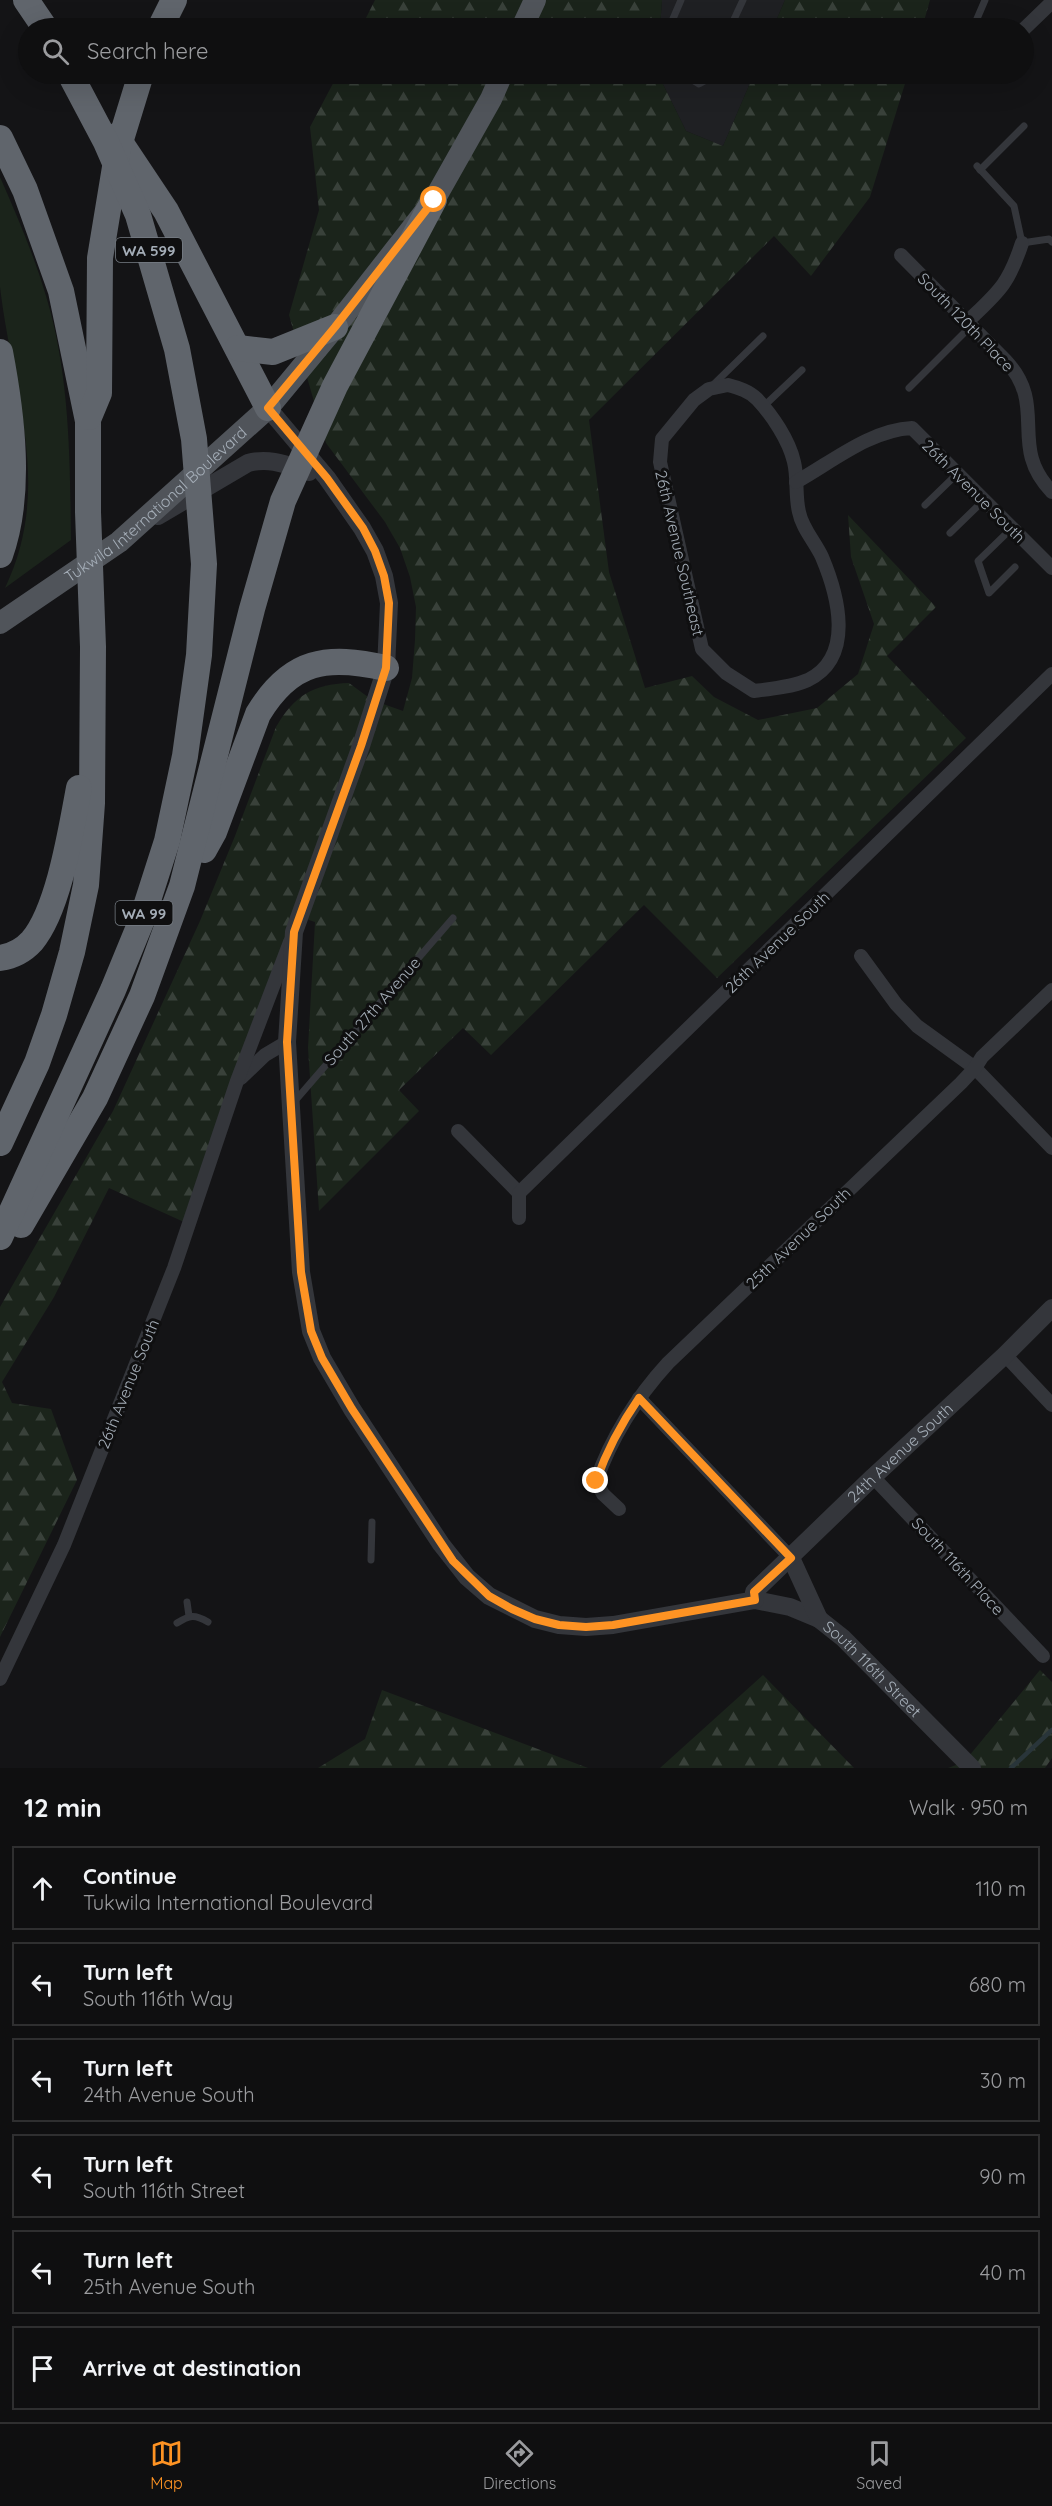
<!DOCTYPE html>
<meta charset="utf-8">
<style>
body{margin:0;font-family:Quicksand,sans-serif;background:#181819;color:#f1f3f6}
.stop{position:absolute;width:18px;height:18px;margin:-14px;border:4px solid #fe9323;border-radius:50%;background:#fff}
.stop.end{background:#fe9323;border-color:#fff;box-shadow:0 2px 6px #0008}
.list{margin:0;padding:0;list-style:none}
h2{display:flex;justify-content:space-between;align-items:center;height:78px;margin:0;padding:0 24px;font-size:26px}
h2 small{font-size:20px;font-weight:400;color:#9b9c9f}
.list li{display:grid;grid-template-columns:39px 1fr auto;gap:18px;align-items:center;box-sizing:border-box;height:84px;margin:0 12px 12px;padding:0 12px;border:2px solid #2f2f30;border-radius:0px}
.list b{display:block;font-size:22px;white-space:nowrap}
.list p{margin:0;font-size:20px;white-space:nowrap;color:#9b9c9f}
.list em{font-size:20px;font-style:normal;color:#9b9c9f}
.icon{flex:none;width:33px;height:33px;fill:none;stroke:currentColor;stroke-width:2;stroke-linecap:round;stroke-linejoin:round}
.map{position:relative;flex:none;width:1052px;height:1768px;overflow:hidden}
.search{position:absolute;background:#0f0f10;box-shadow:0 6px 24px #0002;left:18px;right:18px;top:18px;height:66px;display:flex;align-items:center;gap:15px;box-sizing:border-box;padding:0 21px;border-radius:33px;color:#9b9c9f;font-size:22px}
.sheet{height:654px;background:#0f0f10}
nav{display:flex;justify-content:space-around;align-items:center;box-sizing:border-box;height:84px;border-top:2px solid #2f2f30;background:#0f0f10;font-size:16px;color:#9b9c9f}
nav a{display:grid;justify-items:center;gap:3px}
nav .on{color:#fe9323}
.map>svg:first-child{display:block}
</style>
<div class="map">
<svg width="1052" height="1768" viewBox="0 0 1052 1768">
<defs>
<pattern id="forest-firs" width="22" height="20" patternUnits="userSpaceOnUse" patternTransform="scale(1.5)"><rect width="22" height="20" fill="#1b241b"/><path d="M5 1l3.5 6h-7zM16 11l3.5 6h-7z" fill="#39413a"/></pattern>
</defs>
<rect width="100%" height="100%" fill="#141416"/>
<g fill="#1f2023">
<polygon points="662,0 785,0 773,28 660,28"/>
<polygon points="658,74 754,74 723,146 686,131"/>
</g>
<path fill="#1b241b" d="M0,177C17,216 34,255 46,296C70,375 70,459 71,540L5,588C54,486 12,391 0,287C0,251 0,213 0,177Z"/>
<g fill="url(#forest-firs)">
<polygon points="375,0 662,0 660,28 361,28"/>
<polygon points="785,0 930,0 922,28 773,28"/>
<path d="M338,74H658L686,131L723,146L754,74H908L870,197L811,276L774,236L589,420L609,572L645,688L692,676L714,697L758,720L817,708L858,674L874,624L851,557L848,515L936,607L887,656L966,738L717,978L644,905L491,1055L463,1028L399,1090L419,1111L319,1211L308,1048L315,922L294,915L184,1222L109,1188L54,1297L2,1382L12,1403L51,1409L77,1480L0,1637V1307L113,1111L200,921L235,836L276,727C294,696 313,684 349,683L372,700L403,711L412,678L415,640L416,607L410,577L400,548L385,522L326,443L289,315L319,210L310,127Z"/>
<polygon points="1040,1670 1052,1682 1052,1758 1045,1768 948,1768 964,1762"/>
<polygon points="763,1675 854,1768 660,1768"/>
<polygon points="382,1690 588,1768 318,1768 365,1739"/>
</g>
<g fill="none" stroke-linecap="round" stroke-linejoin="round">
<polyline stroke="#29353a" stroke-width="4.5" points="1011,1768 1052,1730"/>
<g stroke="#34363b" stroke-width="7">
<polyline points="669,28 681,0"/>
<polyline points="730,28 743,0"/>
<polyline points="973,28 985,0"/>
<polyline points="683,74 699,84 708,79 711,74"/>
<polyline points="977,166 1014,206 1022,243 1049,239 1052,242"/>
<polyline points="980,170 1024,126"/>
<polyline points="713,385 763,336"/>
<polyline points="909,388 971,326"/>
<polyline points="763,407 802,370"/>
<polyline points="925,505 958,473"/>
<polyline points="1012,528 978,561 989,593 1015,567"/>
<polyline points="950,533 984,500"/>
<polyline points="294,1102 453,918"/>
<polyline points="371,1560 372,1522"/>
<polyline points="187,1602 189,1616"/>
<path d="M177,1623C190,1615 194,1614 208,1622"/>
</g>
<g stroke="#34363b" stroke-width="14">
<polyline points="1024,29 1052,2"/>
<path d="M901,255L1006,361C1049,407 1007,446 1052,492"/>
<path d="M967,322C998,292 1008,286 1022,243"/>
<path d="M728,385C739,388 749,391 757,399C772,415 789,440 794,462C798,478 795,496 799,512C802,528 815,542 822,557C838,595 855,657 808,680C792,687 771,689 754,691L726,673L702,649L660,462L662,439L694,400L709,389Z"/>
<path d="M796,482C832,462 870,430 912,428L1052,568"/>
<polyline points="861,956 896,1004 917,1026 975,1068 1052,1148"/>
<polyline points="241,1078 265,1055 287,1042"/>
<polyline points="458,1131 519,1193"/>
<polyline points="519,1218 519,1193 1052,674"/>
<polyline points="1005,1355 1052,1405"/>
<polyline points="639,1398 791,1558"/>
<polyline points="873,1477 1043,1656"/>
<path d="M619,1509L603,1494L596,1481C612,1436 636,1398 668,1363L961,1083L975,1068L982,1057L1052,990"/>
<polyline points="0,1679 64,1545 174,1268 237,1081 290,942"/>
</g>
<g stroke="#34363b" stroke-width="18">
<path id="s1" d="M268,408L327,478L362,528L375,551L384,576L389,603L386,668L361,746L294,932L287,1042L301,1272L311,1331L322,1358L352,1409L441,1544L467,1577L489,1596L535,1619L559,1625L586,1627L613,1625L755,1600L790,1607L819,1619L843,1638L972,1768"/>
<path d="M158,516L248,463C270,457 287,465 309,472"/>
<polyline points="791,1558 819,1619"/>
<path id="s2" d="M755,1600L754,1592L873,1477L1005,1355L1052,1308"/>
</g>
<g stroke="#50545a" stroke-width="22">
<polyline points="522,28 535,0"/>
<path id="s3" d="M0,623L119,542L268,408L335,327L434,200L491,99L502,74"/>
</g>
<g stroke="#60656c" stroke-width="26">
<polyline points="26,0 45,28"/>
<polyline points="160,28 174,0"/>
<polyline points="116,136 166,211 268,408"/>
<polyline points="0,138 25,190 61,291 88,421 88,512 93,647 92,803 86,885 72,952 54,1015 37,1063 0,1143"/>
<polyline points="238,348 273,352 335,327"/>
<path d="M0,352C12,415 22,494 0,555"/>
<polyline points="89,417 99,393 100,258 118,149 141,74"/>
<path d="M204,850L214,832L258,714C291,659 327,655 386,668"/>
<path d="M0,958C13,956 23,951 32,941C59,909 71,830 79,788"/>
<polyline points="21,1225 95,1098 142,996 182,886 252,609 283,501 335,386 434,200"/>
<polyline points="0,1237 113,990 141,922 167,841 185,756 199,655 204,564 194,439 177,349 138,215 106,142 70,74"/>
</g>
</g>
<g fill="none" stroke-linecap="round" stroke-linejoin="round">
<path stroke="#fe9323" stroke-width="8" d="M434,200L335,327L268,408L327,478L363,528L375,551L384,576L389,603L386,668L361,746L294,932L287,1042L301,1272L311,1331L322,1358L352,1409L453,1561L489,1596L512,1609L535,1619L559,1625L586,1627L613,1625L755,1600L754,1592L791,1558L639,1398C621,1424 607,1450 596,1481"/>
</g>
<g text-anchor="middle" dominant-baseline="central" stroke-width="6" stroke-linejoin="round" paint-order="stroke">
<g fill="#0f0f10" stroke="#777e85" stroke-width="1.5">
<rect x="116" y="238" width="66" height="24" rx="4.5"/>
<rect x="115.5" y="901" width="57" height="24" rx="4.5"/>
</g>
<g font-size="15" font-weight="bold" fill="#a4adb7">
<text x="149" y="250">WA 599</text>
<text x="144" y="913">WA 99</text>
</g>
<g font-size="16" fill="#a4adb7" stroke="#0f0f10">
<text transform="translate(966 322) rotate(46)">South 120th Place</text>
<text transform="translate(974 491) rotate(45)">26th Avenue South</text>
<text stroke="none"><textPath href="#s3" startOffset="196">Tukwila International Boulevard</textPath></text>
<text transform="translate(680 553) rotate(77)">26th Avenue Southeast</text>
<text transform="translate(777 942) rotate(-44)">26th Avenue South</text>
<text transform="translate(372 1011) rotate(-49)">South 27th Avenue</text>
<text transform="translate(798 1238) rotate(-44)">25th Avenue South</text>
<text transform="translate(128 1384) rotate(-68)">26th Avenue South</text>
<text stroke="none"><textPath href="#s2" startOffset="210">24th Avenue South</textPath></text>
<text transform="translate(958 1566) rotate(47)">South 116th Place</text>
<text stroke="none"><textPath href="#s1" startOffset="1714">South 116th Street</textPath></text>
</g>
</g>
</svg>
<div class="stop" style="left:434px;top:200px"></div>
<div class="stop end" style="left:596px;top:1481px"></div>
<div class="search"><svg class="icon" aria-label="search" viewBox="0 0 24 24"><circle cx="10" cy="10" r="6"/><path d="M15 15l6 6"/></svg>Search here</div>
</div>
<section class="sheet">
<h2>12 min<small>Walk · 950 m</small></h2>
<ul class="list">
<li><svg class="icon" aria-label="ahead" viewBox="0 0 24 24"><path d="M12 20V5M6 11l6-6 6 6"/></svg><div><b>Continue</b><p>Tukwila International Boulevard</p></div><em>110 m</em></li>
<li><svg class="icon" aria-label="left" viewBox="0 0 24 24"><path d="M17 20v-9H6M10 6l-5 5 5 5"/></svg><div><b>Turn left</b><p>South 116th Way</p></div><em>680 m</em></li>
<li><svg class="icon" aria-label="left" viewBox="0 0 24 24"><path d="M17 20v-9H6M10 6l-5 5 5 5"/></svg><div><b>Turn left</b><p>24th Avenue South</p></div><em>30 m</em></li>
<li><svg class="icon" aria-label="left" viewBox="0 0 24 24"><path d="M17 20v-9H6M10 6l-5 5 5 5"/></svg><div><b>Turn left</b><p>South 116th Street</p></div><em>90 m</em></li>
<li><svg class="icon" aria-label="left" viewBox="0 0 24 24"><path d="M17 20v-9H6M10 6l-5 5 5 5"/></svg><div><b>Turn left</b><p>25th Avenue South</p></div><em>40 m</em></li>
<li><svg class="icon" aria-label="arrive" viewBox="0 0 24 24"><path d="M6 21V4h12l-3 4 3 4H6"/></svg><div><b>Arrive at destination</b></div></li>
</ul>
</section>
<nav>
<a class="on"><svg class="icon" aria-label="map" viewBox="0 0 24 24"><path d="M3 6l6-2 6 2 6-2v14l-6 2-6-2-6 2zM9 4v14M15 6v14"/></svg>Map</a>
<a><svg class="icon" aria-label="directions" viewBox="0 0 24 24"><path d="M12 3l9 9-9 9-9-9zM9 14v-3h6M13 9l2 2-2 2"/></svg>Directions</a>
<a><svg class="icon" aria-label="saved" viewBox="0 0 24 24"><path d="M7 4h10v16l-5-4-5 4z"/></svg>Saved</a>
</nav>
